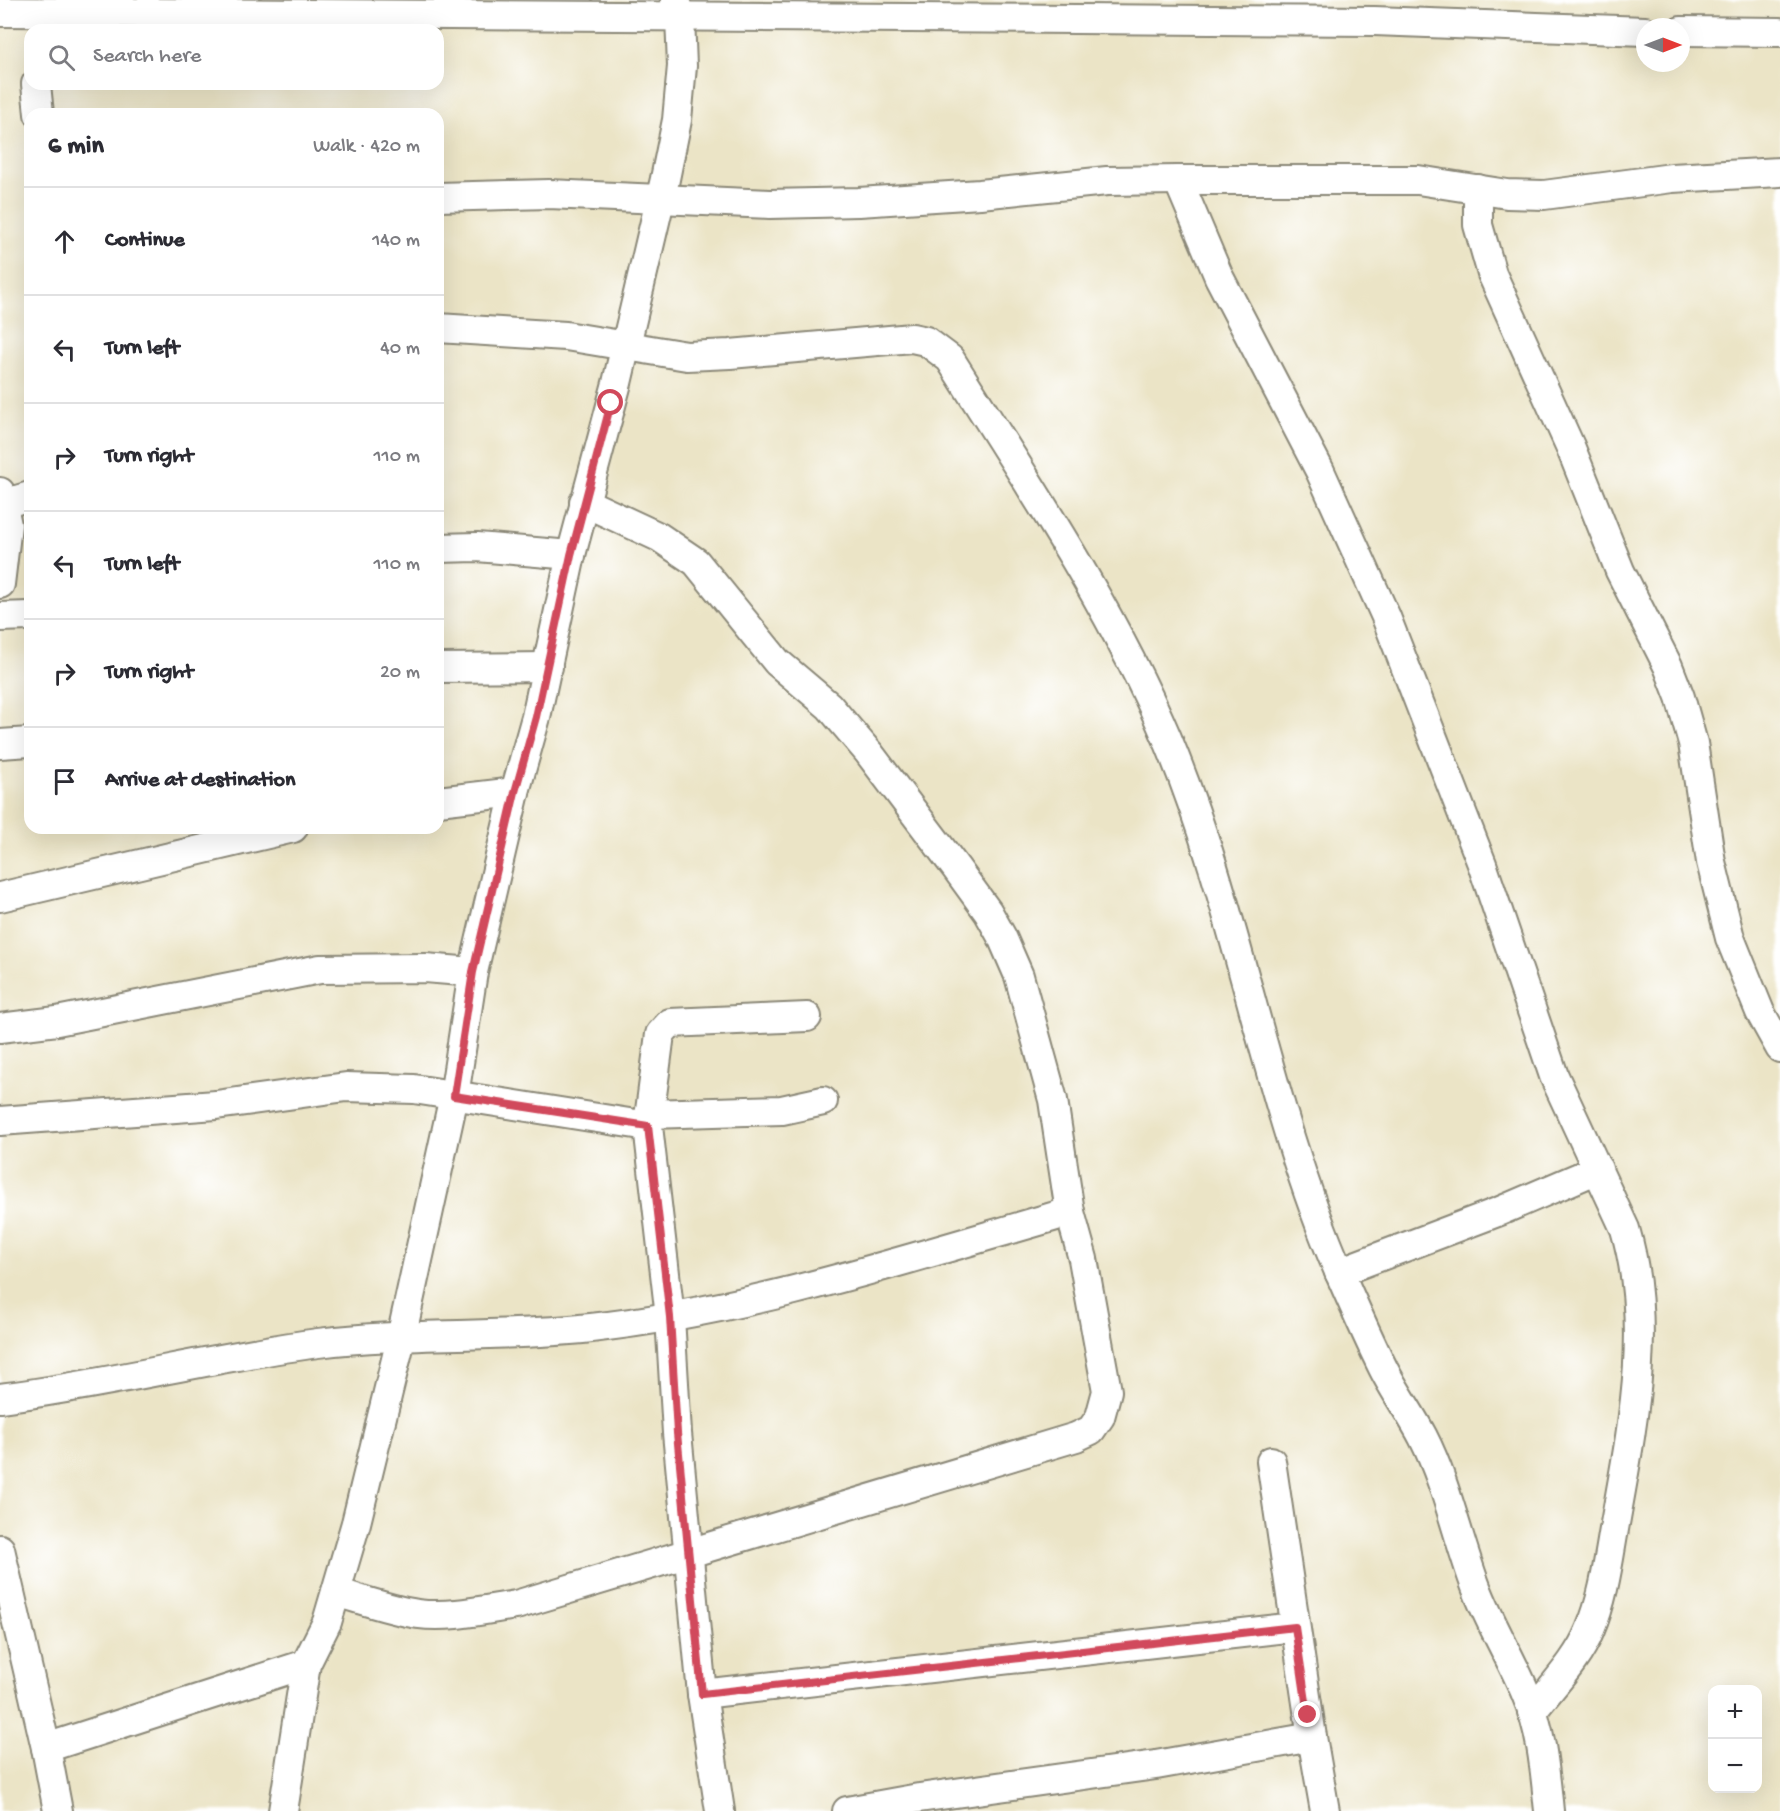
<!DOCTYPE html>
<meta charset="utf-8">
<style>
body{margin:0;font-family:"Gochi Hand",sans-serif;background:#f2f2f3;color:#2b2b33}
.controls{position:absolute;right:18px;bottom:18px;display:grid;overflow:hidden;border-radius:12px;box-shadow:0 6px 24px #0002}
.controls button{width:54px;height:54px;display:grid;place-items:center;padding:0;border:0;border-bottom:2px solid #e1e1e2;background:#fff;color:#2b2b33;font:30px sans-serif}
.compass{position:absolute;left:1636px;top:18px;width:54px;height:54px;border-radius:50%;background:#fff;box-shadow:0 6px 24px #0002;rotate:90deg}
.stop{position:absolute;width:18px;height:18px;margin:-14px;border:4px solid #d1495b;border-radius:50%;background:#fff}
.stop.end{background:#d1495b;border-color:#fff;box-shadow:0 2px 6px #0008}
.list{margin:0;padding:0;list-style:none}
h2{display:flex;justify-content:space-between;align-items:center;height:78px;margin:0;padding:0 24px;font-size:26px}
h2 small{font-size:20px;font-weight:400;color:#7c7c81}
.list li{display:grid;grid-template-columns:39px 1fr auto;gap:18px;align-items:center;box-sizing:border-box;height:108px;padding:0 24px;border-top:2px solid #e1e1e2}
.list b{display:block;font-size:22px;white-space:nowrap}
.list em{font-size:20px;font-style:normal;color:#7c7c81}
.icon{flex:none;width:33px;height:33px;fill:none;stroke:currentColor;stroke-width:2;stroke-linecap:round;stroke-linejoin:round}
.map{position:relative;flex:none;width:1780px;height:1811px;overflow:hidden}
.search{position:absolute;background:#fff;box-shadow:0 6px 24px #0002;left:24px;top:24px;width:420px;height:66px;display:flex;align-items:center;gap:15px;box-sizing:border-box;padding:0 21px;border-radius:18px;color:#7c7c81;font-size:22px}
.panel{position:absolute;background:#fff;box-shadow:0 6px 24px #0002;left:24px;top:108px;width:420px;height:726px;border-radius:18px}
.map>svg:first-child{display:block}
</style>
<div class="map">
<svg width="1780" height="1811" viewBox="0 0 1780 1811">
<rect width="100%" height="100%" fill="#fff"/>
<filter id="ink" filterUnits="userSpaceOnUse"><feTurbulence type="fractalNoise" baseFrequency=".0167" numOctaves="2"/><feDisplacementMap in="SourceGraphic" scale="12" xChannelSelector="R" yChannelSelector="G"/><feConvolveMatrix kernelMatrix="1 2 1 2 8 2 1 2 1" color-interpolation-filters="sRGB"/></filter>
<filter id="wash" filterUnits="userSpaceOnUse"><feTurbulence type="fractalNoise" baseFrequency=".008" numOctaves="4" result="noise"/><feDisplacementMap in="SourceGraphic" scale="24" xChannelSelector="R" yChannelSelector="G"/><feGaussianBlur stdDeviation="1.35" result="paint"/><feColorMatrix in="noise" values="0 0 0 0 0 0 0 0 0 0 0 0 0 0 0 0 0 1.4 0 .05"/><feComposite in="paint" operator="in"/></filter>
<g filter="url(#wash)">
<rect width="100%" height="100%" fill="#ebe4c6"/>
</g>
<g filter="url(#ink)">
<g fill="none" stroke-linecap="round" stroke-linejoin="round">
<defs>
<g id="street">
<polyline points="0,12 1374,21 1645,31"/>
<polyline points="1681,31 1780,32"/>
<polyline points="36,84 39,114"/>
<path d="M1178,180L1219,277L1320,471L1386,617L1482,864L1554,1076L1625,1229C1653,1325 1633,1423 1616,1518C1609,1555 1605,1595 1590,1630C1578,1660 1552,1686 1532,1712"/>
<polyline points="1478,189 1478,225 1492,274 1570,446 1620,571 1668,666 1680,697 1693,743 1711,862 1730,938 1760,1012 1780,1048"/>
<polyline points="438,197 549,194 770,204 859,202 980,194 1107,181 1178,180 1418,180 1507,194 1544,195 1672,178 1780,172"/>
<path d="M438,328L566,336L687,356L730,354L912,338L926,341L950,359C1027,482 1110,604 1167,738C1240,912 1265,1102 1340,1274C1354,1306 1368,1338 1383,1368C1395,1392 1411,1414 1423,1437C1447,1484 1457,1537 1476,1587C1490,1624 1511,1658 1526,1694C1542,1731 1545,1772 1549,1811"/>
<polyline points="0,492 7,525 0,584"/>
<polyline points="3,504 30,496"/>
<polyline points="438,548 477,547 571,555"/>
<polyline points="0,617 30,616"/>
<polyline points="438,668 548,667"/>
<polyline points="0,744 30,742"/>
<polyline points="438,801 515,792"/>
<polyline points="0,897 293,828"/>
<polyline points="0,1028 57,1021 320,969 425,968 473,972"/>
<polyline points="649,1114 782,1110 823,1101"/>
<polyline points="0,1121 216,1105 346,1087 414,1089 648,1126 670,1317 677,1433 702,1694 720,1811"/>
<polyline points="648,1126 660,1034 670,1023 807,1017"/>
<polyline points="1339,1272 1500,1211 1598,1169"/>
<path d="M0,1398C107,1385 211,1357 318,1343C409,1332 501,1338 591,1328C754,1310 913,1257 1070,1212"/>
<polyline points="1271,1461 1312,1737"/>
<polyline points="0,1549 46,1748 58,1811"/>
<path d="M336,1592C363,1600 390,1610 418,1614C450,1618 483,1610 516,1605L1076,1437L1091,1430L1100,1417L1107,1391L1083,1259L1070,1212L1053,1100L1019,976L1002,937L988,912L956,868L869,753L829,706L777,662L696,562L659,537L584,502"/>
<polyline points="702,1694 1295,1627"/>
<polyline points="46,1748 306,1664"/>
<polyline points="283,1811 306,1664 327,1622 356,1523 399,1347 454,1096 473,972 515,792 536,717 571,555 617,383 665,179 677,120 682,66 680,17 675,0"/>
<polyline points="847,1811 919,1798 1156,1765 1312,1737 1325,1811"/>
</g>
</defs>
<use href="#street" stroke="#8b8878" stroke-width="32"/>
<use href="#street" stroke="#fff" stroke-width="28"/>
</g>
</g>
<g fill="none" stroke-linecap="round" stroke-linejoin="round" filter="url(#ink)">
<polyline stroke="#d1495b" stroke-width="8" points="611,403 571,555 536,717 515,792 473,972 454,1096 648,1126 670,1317 677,1433 702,1694 1295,1627 1308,1715"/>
</g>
</svg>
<div class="controls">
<button>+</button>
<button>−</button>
</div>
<svg class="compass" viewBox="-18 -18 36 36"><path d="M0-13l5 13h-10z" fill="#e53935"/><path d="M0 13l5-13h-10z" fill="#7c7c81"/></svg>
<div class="stop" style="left:611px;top:403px"></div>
<div class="stop end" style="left:1308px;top:1715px"></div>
<div class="search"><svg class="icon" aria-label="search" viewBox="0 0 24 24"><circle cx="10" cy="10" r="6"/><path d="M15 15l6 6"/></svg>Search here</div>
<section class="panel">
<h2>6 min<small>Walk · 420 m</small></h2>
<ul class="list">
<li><svg class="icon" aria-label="ahead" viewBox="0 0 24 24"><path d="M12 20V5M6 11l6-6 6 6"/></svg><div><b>Continue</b></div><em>140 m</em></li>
<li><svg class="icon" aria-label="left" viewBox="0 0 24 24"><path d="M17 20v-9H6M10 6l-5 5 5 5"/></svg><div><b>Turn left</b></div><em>40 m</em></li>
<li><svg class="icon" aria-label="right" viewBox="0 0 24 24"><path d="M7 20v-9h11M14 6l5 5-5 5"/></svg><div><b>Turn right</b></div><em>110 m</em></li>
<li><svg class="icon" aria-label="left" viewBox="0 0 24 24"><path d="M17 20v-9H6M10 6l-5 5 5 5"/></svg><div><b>Turn left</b></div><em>110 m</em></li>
<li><svg class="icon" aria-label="right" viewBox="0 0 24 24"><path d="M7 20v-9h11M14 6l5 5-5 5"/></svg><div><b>Turn right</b></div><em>20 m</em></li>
<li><svg class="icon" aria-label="arrive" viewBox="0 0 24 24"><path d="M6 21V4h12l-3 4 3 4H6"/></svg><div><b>Arrive at destination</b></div></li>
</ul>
</section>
</div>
